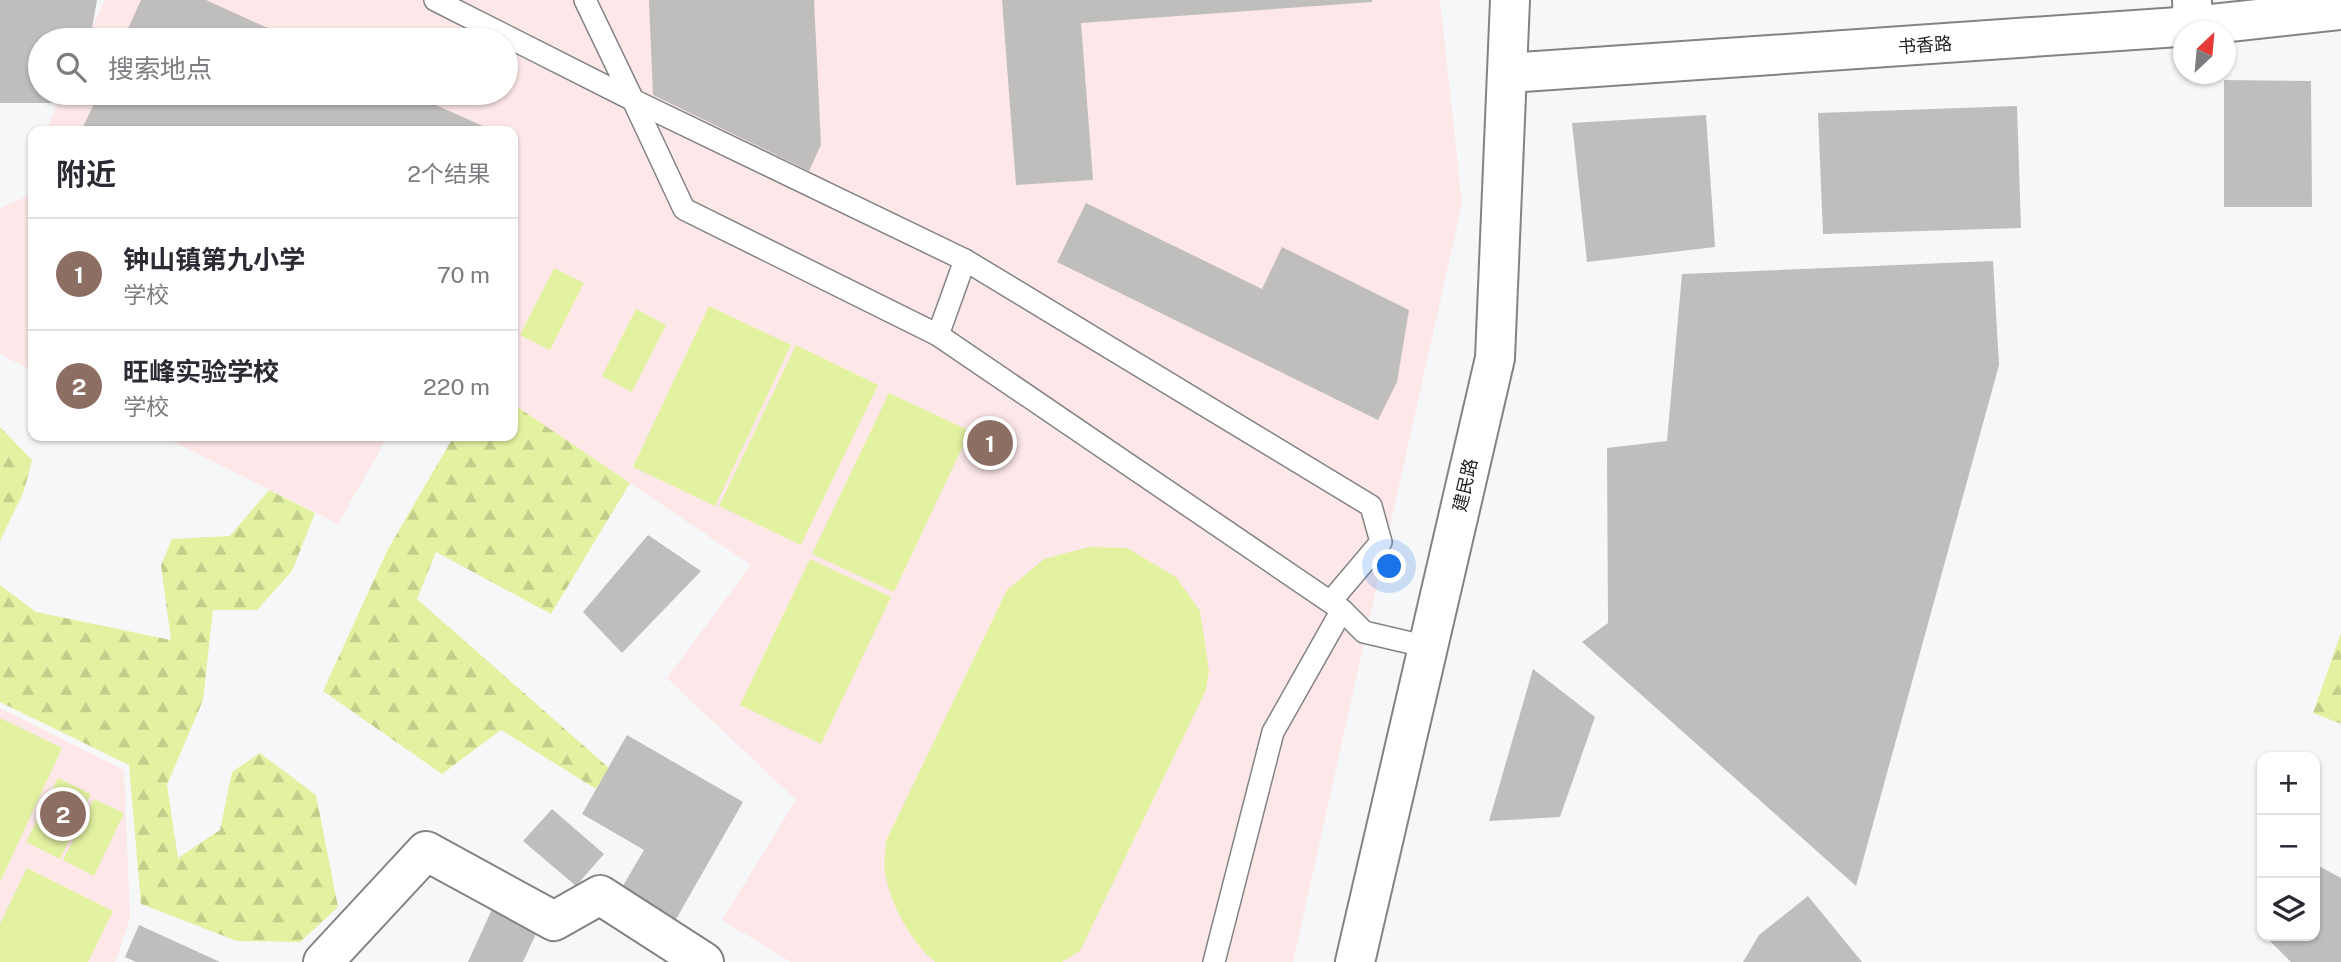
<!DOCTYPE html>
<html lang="zh">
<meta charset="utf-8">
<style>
body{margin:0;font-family:"Public Sans","Noto Sans SC",sans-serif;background:#f2f2f3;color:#2b2b33}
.controls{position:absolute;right:21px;bottom:21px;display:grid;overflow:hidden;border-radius:14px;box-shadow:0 2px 5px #0004}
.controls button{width:63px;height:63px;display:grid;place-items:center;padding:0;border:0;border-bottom:2px solid #e1e1e2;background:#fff;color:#2b2b33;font:35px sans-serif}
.compass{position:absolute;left:2173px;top:21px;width:63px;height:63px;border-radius:50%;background:#fff;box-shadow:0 2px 5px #0004;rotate:26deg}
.you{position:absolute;left:1390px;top:567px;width:24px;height:24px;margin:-18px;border:5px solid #fff;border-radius:50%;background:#1a73e8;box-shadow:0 0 0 10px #1a73e833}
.badge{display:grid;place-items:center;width:46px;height:46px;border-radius:50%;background:#2563eb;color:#fff;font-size:23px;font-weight:700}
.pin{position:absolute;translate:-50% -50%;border:4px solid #fff;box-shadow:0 2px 7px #0006}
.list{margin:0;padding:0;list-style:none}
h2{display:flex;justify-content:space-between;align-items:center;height:91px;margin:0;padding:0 28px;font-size:30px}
h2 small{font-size:23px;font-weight:400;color:#7c7c81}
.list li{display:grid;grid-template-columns:46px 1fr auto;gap:21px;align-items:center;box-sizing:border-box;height:112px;padding:0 28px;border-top:2px solid #e1e1e2}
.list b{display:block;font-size:26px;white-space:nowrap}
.list p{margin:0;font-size:23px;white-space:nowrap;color:#7c7c81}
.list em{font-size:23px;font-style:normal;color:#7c7c81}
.icon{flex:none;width:38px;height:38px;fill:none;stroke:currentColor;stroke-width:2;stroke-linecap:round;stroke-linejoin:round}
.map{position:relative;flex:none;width:2341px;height:962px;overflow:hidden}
.search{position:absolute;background:#fff;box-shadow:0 2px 5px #0004;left:28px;top:28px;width:490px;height:77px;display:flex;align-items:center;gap:18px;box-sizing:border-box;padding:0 24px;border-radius:38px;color:#7c7c81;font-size:26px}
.panel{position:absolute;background:#fff;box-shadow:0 2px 5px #0004;left:28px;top:126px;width:490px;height:315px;border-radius:14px}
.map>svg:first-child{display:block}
</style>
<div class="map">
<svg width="2341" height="962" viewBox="0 0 2341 962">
<defs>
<pattern id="forest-firs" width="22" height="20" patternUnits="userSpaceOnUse" patternTransform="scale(1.75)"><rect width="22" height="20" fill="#e2f2a1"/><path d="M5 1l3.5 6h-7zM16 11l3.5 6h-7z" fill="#c2cf8a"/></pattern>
</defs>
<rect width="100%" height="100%" fill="#f6f7f8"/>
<g fill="#fde7e8">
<polygon points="105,0 1440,0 1462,203 1293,962 791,962 722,920 796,800 667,678 751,565 513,404 513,131 47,131 61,93 506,93 506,40 86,40"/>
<polygon points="33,194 33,371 0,354 0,208"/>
<polygon points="162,436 388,436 338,524"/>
<polygon points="0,708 124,770 130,918 115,962 0,962"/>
</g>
<g fill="#e2f2a1">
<polygon points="554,268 584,283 550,350 520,335"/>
<polygon points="709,306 791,345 715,506 633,467"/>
<polygon points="636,309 666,325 632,392 602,376"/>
<polygon points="796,345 878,385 801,545 719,506"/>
<polygon points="889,393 970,431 894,592 812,554"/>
<path d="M1089,547L1127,548L1176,577L1200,611L1209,671L1206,690L1080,951L1062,962H935C910,940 891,906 885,873C883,863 886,851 886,841L1007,590L1044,559Z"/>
<polygon points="810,559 891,597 821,744 740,705"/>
<polygon points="0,718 62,748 0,882"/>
<polygon points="58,778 91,794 60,859 26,842"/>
<polygon points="94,799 124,813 94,876 63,860"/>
<polygon points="27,868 113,911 88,962 0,962 0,924"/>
</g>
<g fill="url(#forest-firs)">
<polygon points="513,404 630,483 551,614 436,552 417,599 609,768 596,789 501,730 442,774 323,691 388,549 454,436 513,436"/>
<polygon points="0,427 32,460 24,491 0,541"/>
<polygon points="269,490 315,513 292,571 257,610 213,610 203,700 167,785 178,858 220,830 232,772 260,753 316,795 338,907 300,942 237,941 141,904 129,765 0,702 0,585 36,612 171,640 161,565 172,539 230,536"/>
<polygon points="2341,633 2341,724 2313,713"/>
</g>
<g fill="#bfbebd">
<polygon points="0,0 97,0 90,40 40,40 40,93 73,93 64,103 0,103"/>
<polygon points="141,0 206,0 294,40 123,40"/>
<polygon points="649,0 814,0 821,145 809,171 653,95"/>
<polygon points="1002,0 1372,0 1372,2 1081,23 1093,180 1016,185"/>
<polygon points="2224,80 2311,81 2312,207 2224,207"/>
<polygon points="99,93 409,93 485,127 486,131 81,131"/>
<polygon points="2017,106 2021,228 1823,234 1818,113"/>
<polygon points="1706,115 1715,247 1587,262 1572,123"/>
<polygon points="1086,203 1262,289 1282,247 1409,310 1397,382 1378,420 1057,262"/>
<polygon points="1993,261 1999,365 1856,886 1582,642 1608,623 1607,448 1667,441 1682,274"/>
<polygon points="648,535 701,571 622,653 583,612"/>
<polygon points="1533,669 1595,717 1560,817 1489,821"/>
<polygon points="627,735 743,802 675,921 621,889 644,850 582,814"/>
<polygon points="552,809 604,854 576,886 523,841"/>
<polygon points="2315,864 2341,878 2341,962 2291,962 2269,940 2270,936 2315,936"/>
<polygon points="1808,896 1862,962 1743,962 1759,935"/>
<polygon points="493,907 539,927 523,962 468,962"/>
<polygon points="139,925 220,962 136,962 125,957"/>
</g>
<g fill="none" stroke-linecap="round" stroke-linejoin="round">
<defs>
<g id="service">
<polyline points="435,0 633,100 684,209 938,335 1342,610 1273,732 1214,962"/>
<polyline points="585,0 633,100 965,260 1371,506 1381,542 1331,601"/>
<polyline points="938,335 965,260"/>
<polyline points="1342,610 1364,632 1428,647"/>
</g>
<g id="minor">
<polyline points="2192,0 2193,26"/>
<polyline points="323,962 426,851 554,921 600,895 704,962"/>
</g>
<g id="tertiary">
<polyline points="1508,73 2193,26 2341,10"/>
<polyline points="1355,962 1495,358 1510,0"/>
</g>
</defs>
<use href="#service" stroke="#838385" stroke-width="24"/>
<use href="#minor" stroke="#838385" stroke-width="42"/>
<use href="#tertiary" stroke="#838385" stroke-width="42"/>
<use href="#service" stroke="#fff" stroke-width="21"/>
<use href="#minor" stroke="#fff" stroke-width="38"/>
<use href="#tertiary" stroke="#fff" stroke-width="38"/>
</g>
<g text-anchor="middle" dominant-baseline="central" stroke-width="7" stroke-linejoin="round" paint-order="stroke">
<g font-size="18" fill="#222" stroke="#fff">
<text transform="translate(1925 45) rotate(-4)">书香路</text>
<text transform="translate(1465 485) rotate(-77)">建民路</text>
</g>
</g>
</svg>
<div class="controls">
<button>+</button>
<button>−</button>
<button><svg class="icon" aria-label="layers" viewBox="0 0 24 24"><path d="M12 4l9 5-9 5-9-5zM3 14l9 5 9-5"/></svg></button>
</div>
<svg class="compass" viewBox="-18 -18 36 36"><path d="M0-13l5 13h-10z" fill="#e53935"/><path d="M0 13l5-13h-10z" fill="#7c7c81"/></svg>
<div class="you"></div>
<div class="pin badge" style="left:990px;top:443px;background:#8d6e63">1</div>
<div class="pin badge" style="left:63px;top:814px;background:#8d6e63">2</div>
<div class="search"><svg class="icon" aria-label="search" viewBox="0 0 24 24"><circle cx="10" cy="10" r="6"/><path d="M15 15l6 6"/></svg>搜索地点</div>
<section class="panel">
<h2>附近<small>2个结果</small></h2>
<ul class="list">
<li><span class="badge" style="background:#8d6e63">1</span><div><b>钟山镇第九小学</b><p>学校</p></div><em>70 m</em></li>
<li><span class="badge" style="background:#8d6e63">2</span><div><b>旺峰实验学校</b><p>学校</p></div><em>220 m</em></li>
</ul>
</section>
</div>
